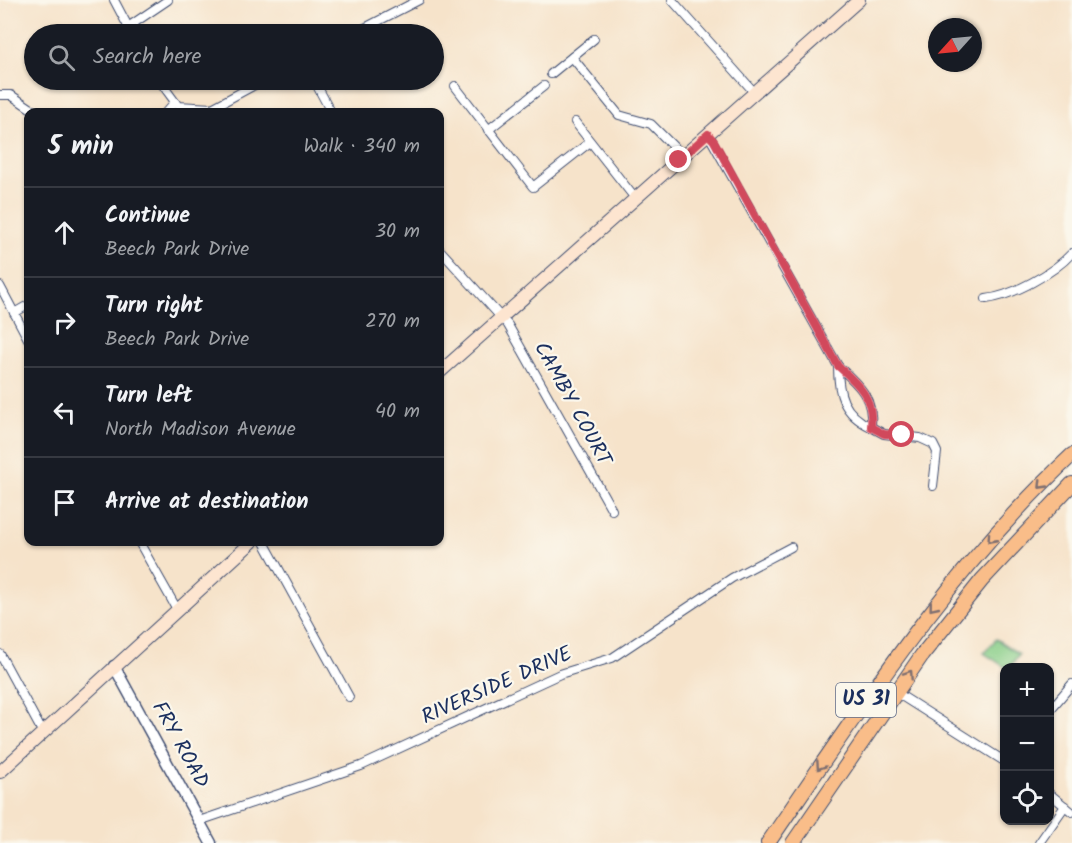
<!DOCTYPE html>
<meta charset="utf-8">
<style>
body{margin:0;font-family:Kalam,sans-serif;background:#20242c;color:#f1f3f6}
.controls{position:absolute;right:18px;bottom:18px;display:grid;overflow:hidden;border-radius:12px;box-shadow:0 2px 4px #0004}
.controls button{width:54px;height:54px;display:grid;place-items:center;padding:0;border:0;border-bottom:2px solid #363941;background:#171b24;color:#f1f3f6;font:30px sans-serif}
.compass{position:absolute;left:928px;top:18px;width:54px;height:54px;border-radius:50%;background:#171b24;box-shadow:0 2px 4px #0004;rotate:243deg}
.stop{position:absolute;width:18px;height:18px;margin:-14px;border:4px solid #d1495b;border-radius:50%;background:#fff}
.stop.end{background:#d1495b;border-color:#fff;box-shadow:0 2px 6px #0008}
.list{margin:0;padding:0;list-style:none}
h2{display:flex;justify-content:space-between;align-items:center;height:78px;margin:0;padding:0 24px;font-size:26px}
h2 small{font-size:20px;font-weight:400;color:#9ea1a6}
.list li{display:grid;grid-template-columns:39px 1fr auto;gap:18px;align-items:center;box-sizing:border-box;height:90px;padding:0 24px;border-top:2px solid #363941}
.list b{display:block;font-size:22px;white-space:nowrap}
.list p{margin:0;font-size:20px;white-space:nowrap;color:#9ea1a6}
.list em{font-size:20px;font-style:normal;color:#9ea1a6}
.icon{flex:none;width:33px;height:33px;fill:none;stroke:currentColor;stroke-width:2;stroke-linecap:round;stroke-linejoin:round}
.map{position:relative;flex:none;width:1072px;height:843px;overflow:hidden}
.search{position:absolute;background:#171b24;box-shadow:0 2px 4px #0004;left:24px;top:24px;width:420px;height:66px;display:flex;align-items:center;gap:15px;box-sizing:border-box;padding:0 21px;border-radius:33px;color:#9ea1a6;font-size:22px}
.panel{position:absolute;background:#171b24;box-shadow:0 2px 4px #0004;left:24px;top:108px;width:420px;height:438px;border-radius:12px}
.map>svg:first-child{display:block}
</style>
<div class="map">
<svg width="1072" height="843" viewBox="0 0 1072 843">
<rect width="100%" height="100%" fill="#fbf7ec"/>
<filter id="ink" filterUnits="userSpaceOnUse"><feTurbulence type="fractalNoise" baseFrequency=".0167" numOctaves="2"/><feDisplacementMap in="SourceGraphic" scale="12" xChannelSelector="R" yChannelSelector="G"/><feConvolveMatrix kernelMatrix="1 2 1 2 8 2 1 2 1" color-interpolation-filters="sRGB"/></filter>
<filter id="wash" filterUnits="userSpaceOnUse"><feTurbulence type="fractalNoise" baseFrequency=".008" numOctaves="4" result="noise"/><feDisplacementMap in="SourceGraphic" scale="24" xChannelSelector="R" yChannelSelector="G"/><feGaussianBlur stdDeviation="1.35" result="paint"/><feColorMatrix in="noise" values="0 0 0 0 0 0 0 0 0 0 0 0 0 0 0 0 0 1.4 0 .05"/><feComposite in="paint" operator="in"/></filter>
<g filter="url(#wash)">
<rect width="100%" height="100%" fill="#f6e3ca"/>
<polygon fill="#88ce88" stroke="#527e73" stroke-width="1.5" points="996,639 1019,654 1010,667 1005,667 984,653"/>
</g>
<g filter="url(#ink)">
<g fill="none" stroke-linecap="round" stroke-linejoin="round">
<defs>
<g id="minor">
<polyline points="114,0 132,34"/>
<polyline points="672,0 754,92"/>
<polyline points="128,27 168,0"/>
<polyline points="353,34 419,0"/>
<polyline points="572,57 619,115 651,124 683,156"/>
<polyline points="551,74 594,39"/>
<polyline points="159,80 178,106 212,108 264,80"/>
<polyline points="314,80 331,112"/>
<polyline points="455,86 533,187 590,142"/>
<polyline points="0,95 11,95 36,112"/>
<polyline points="166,112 175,102"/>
<polyline points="575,122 634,197"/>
<polyline points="488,130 544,86"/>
<polyline points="708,134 838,366"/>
<polyline points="440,250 508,325 612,510"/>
<polyline points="0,286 28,339"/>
<path d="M986,299C1012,296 1054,273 1072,253"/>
<polyline points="14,313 28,305"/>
<path d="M838,366C858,384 874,397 871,427C843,414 838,394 838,366Z"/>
<polyline points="871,427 884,434 920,438 933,444 937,452 933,486"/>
<polyline points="139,542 178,611"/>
<polyline points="264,542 349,697"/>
<polyline points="0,654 43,733"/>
<polyline points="878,681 1004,761"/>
<polyline points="1050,710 1072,684"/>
<polyline points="1050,794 1072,812"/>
<polyline points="199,821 361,766 560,674 612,658 732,578 791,547"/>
<polyline points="1039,843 1065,806"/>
</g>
<polyline id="tertiary" points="114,666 211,843"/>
<g id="secondary">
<polyline points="440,372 859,0"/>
<polyline points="0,772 252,542"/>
</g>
<g id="primary">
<path d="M768,843C861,707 951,568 1072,455"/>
<polyline points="793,843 922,655 982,580 1072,484"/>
</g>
</defs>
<use href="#minor" stroke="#3c4a6e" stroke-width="10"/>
<use href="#tertiary" stroke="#3c4a6e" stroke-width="13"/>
<use href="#secondary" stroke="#3c4a6e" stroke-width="14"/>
<use href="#primary" stroke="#3c4a6e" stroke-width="16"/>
<use href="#minor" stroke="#fff" stroke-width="8"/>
<use href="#tertiary" stroke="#fff" stroke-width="10"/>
<use href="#secondary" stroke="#fde5d0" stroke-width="12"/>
<use href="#primary" stroke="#f9bd89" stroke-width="14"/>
</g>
<defs><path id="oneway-chevron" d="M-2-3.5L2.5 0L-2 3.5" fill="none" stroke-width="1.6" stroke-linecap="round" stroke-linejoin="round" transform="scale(1.5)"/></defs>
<g stroke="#7f6f71">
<use href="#oneway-chevron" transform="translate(1042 485) rotate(134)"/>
<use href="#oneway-chevron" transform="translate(991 539) rotate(132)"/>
<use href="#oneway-chevron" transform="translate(933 607) rotate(129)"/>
<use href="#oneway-chevron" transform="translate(909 674) rotate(-56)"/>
<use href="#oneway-chevron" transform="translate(820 766) rotate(124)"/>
</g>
</g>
<g fill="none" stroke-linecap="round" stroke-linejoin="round" filter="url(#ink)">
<path stroke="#d1495b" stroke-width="8" d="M679,160L708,134L714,141L838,366C858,384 874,397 871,427L884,434L902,435"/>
</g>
<g text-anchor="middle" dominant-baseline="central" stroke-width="4.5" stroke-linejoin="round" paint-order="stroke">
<rect fill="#fbf7ec" stroke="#5e6b89" stroke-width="1.5" x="836" y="683" width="60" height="34" rx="4.5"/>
<g font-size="20" font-weight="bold" fill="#1b2f5e">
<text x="866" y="700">US 31</text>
</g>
<g font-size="21" fill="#1b2f5e" stroke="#fbf7ec">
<text transform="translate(572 404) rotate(61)">CAMBY COURT</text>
<text transform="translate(497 686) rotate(-24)">RIVERSIDE DRIVE</text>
<text transform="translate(180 745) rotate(61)">FRY ROAD</text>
</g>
</g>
</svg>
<div class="controls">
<button>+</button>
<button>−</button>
<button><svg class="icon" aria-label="locate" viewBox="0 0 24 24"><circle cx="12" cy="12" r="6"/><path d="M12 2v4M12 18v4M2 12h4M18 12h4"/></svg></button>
</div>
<svg class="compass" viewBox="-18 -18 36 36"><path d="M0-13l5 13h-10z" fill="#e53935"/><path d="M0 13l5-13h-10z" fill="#9ea1a6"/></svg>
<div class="stop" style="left:902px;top:435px"></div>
<div class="stop end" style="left:679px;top:160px"></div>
<div class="search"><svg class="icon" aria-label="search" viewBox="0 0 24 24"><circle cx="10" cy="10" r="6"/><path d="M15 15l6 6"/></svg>Search here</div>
<section class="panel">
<h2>5 min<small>Walk · 340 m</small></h2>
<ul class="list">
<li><svg class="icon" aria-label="ahead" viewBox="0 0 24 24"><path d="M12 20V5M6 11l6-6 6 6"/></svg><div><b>Continue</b><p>Beech Park Drive</p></div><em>30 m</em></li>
<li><svg class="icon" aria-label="right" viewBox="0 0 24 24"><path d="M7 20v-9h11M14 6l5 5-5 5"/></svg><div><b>Turn right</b><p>Beech Park Drive</p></div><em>270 m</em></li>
<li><svg class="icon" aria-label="left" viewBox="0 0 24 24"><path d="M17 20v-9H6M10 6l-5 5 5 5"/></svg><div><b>Turn left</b><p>North Madison Avenue</p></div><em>40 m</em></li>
<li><svg class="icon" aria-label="arrive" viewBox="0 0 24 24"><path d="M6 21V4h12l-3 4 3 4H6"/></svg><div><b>Arrive at destination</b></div></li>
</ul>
</section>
</div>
